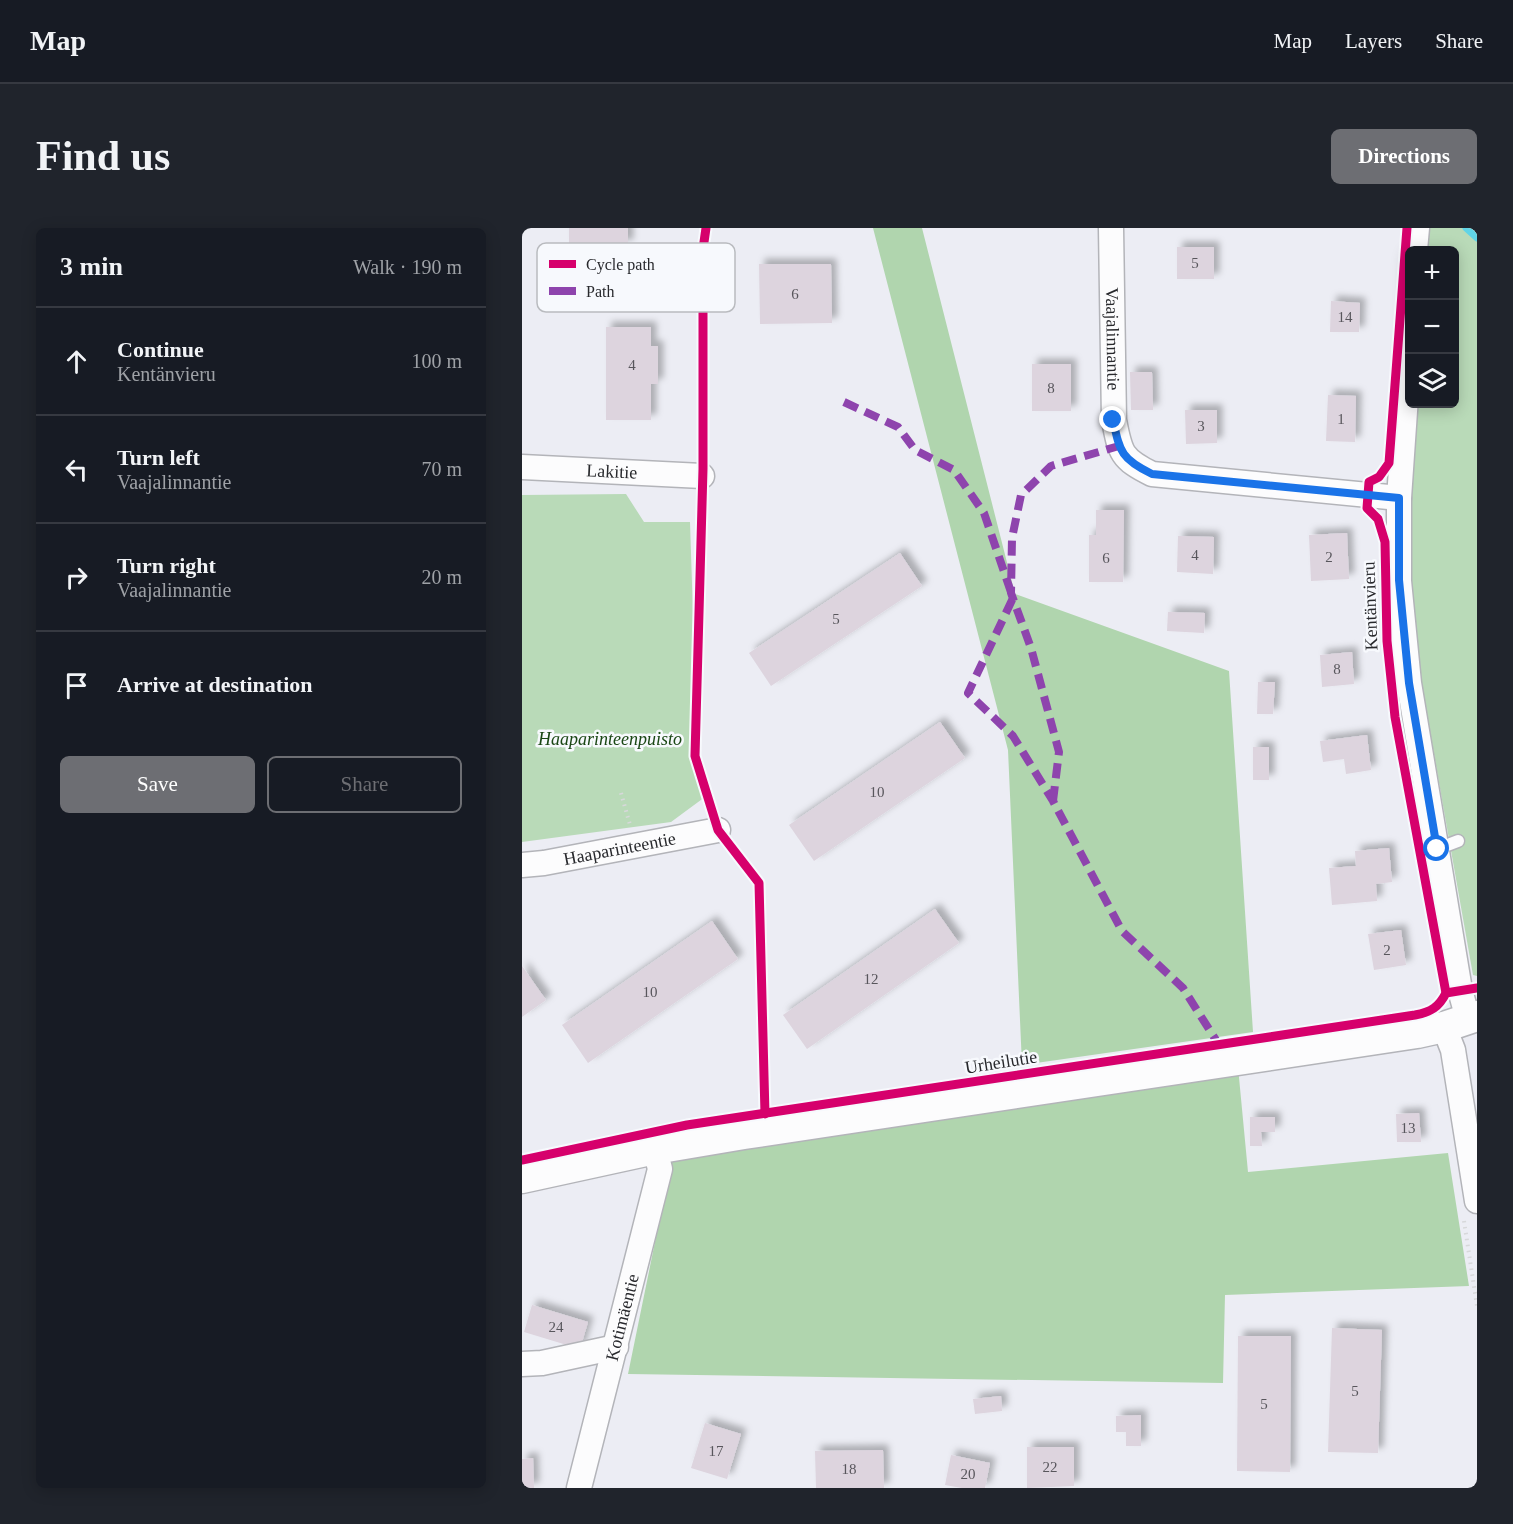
<!DOCTYPE html>
<meta charset="utf-8">
<style>
body{margin:0;font-family:Georgia,serif;background:#20242c;color:#f1f3f6}
.controls{position:absolute;right:18px;top:18px;display:grid;overflow:hidden;border-radius:9px;box-shadow:0 3px 15px #0003}
.controls button{width:54px;height:54px;display:grid;place-items:center;padding:0;border:0;border-bottom:2px solid #363941;background:#171b24;color:#f1f3f6;font:30px sans-serif}
.stop{position:absolute;width:18px;height:18px;margin:-14px;border:4px solid #1a73e8;border-radius:50%;background:#fff}
.stop.end{background:#1a73e8;border-color:#fff;box-shadow:0 2px 6px #0008}
.list{margin:0;padding:0;list-style:none}
h2{display:flex;justify-content:space-between;align-items:center;height:78px;margin:0;padding:0 24px;font-size:26px}
h2 small{font-size:20px;font-weight:400;color:#9ea1a6}
.list li{display:grid;grid-template-columns:39px 1fr auto;gap:18px;align-items:center;box-sizing:border-box;height:108px;padding:0 24px;border-top:2px solid #363941}
.list b{display:block;font-size:22px;white-space:nowrap}
.list p{margin:0;font-size:20px;white-space:nowrap;color:#9ea1a6}
.list em{font-size:20px;font-style:normal;color:#9ea1a6}
.actions{display:flex;gap:12px;padding:18px 24px}
.actions a{flex:1;padding:14px 0;border:2px solid #6d6e73;border-radius:9px;text-align:center;font-size:21px;color:#6d6e73}
.actions .main{background:#6d6e73;color:#fff}
.icon{flex:none;width:33px;height:33px;fill:none;stroke:currentColor;stroke-width:2;stroke-linecap:round;stroke-linejoin:round}
.map{position:relative;flex:none;width:955px;height:1260px;overflow:hidden;border-radius:9px}
header{display:flex;align-items:center;gap:36px;box-sizing:border-box;height:84px;padding:0 30px;background:#171b24;border-bottom:2px solid #363941}
header strong{font-size:28px}
nav{display:flex;gap:33px;margin-inline-start:auto;font-size:21px}
.intro{display:flex;align-items:center;justify-content:space-between;box-sizing:border-box;height:144px;padding:0 36px}
h1{margin:0;font-size:42px}
.button{padding:15px 27px;border-radius:9px;background:#6d6e73;color:#fff;font-size:21px;font-weight:700}
main{display:flex;gap:36px;padding:0 36px}
aside{flex:1;background:#171b24;border-radius:9px;box-shadow:0 3px 15px #0003}
.map>svg:first-child{display:block}
</style>
<header>
<strong>Map</strong>
<nav><a>Map</a><a>Layers</a><a>Share</a></nav>
</header>
<div class="intro"><h1>Find us</h1><a class="button">Directions</a></div>
<main>
<aside>
<h2>3 min<small>Walk · 190 m</small></h2>
<ul class="list">
<li><svg class="icon" aria-label="ahead" viewBox="0 0 24 24"><path d="M12 20V5M6 11l6-6 6 6"/></svg><div><b>Continue</b><p>Kentänvieru</p></div><em>100 m</em></li>
<li><svg class="icon" aria-label="left" viewBox="0 0 24 24"><path d="M17 20v-9H6M10 6l-5 5 5 5"/></svg><div><b>Turn left</b><p>Vaajalinnantie</p></div><em>70 m</em></li>
<li><svg class="icon" aria-label="right" viewBox="0 0 24 24"><path d="M7 20v-9h11M14 6l5 5-5 5"/></svg><div><b>Turn right</b><p>Vaajalinnantie</p></div><em>20 m</em></li>
<li><svg class="icon" aria-label="arrive" viewBox="0 0 24 24"><path d="M6 21V4h12l-3 4 3 4H6"/></svg><div><b>Arrive at destination</b></div></li>
</ul>
<div class="actions"><a class="main">Save</a><a>Share</a></div>
</aside>
<div class="map">
<svg width="955" height="1260" viewBox="0 0 955 1260">
<defs>
<filter id="shadow"><feDropShadow dx="5.5" dy="-5.5" stdDeviation="3" flood-color="#0004"/></filter>
</defs>
<rect width="100%" height="100%" fill="#ecedf4"/>
<g fill="#b9dab8">
<polygon points="906,0 955,0 955,748 951,747 898,447 887,354 888,267 894,176 932,176 932,22 905,22"/>
<polygon points="104,266 122,294 168,294 175,511 187,566 149,594 0,614 0,267"/>
</g>
<g fill="#b0d5ae">
<polygon points="351,0 400,0 493,366 707,443 731,804 500,837 486,522"/>
<polygon points="716,839 726,944 926,925 947,1058 703,1067 701,1155 106,1146 152,921"/>
</g>
<g fill="none" stroke-linecap="round" stroke-linejoin="round">
<polyline stroke="#60d4e7" stroke-width="7" points="944,0 955,10"/>
</g>
<g fill="#ddd4de" filter="url(#shadow)">
<rect x="47" y="0" width="59" height="17"/>
<rect x="655" y="19" width="37" height="32"/>
<polygon points="237,36 309,36 310,95 238,96"/>
<polygon points="809,73 838,75 837,104 808,104"/>
<polygon points="84,99 129,99 129,118 136,118 136,156 129,156 129,192 84,192"/>
<rect x="510" y="136" width="39" height="47"/>
<polygon points="608,144 630,144 631,182 609,182"/>
<polygon points="806,167 834,168 833,214 804,213"/>
<polygon points="663,182 695,182 695,215 664,216"/>
<polygon points="574,282 602,282 601,354 567,354 567,307 574,307"/>
<polygon points="825,305 827,351 789,353 787,307"/>
<polygon points="656,308 692,309 691,346 655,344"/>
<polygon points="378,325 400,358 249,458 227,425"/>
<polygon points="646,384 683,385 682,405 645,403"/>
<polygon points="830,424 832,456 800,459 798,427"/>
<polygon points="736,454 753,454 751,486 735,486"/>
<polygon points="418,494 443,530 292,633 267,597"/>
<polygon points="845,507 849,542 824,546 822,531 801,534 798,513"/>
<rect x="731" y="519" width="16" height="33"/>
<polygon points="867,620 870,654 854,656 855,673 810,677 807,640 834,638 833,623"/>
<polygon points="413,681 437,715 285,821 261,787"/>
<polygon points="190,693 216,731 66,835 40,797"/>
<polygon points="879,702 884,737 852,742 846,706"/>
<polygon points="0,738 24,772 0,789"/>
<polygon points="897,885 899,914 875,914 874,886"/>
<polygon points="728,889 753,889 753,904 739,904 740,918 728,918"/>
<polygon points="10,1077 66,1094 58,1121 2,1104"/>
<polygon points="810,1100 860,1102 856,1225 806,1224"/>
<polygon points="716,1108 769,1108 768,1244 715,1243"/>
<polygon points="479,1168 480,1183 453,1186 451,1171"/>
<polygon points="619,1187 619,1218 604,1218 604,1204 594,1204 594,1188"/>
<polygon points="183,1195 219,1206 205,1251 169,1240"/>
<polygon points="505,1219 552,1219 552,1258 505,1260"/>
<polygon points="361,1222 362,1260 294,1260 293,1223"/>
<polygon points="429,1227 468,1235 463,1260 440,1260 423,1257"/>
<polygon points="11,1230 12,1260 0,1260 0,1231"/>
</g>
<g fill="none" stroke-linecap="round" stroke-linejoin="round">
<defs>
<polyline id="service" points="915,621 936,613"/>
<g id="minor">
<path id="s1" d="M589,0L592,192C598,224 599,231 630,246L877,270"/>
<polyline points="893,22 895,0"/>
<polyline points="888,111 877,270 877,353 887,455 938,762 946,791"/>
<path id="s2" d="M0,239L180,248"/>
<path id="s3" d="M0,637L22,635L196,602"/>
<polyline points="922,799 931,822 955,973"/>
<polyline points="0,1136 20,1135 94,1119"/>
<path id="s4" d="M57,1260L138,941L133,921"/>
</g>
<polyline id="tertiary" points="0,950 133,921 222,906 895,805 922,799 955,788"/>
</defs>
<use href="#service" stroke="#b3b4b9" stroke-width="15"/>
<use href="#minor" stroke="#b3b4b9" stroke-width="27"/>
<use href="#tertiary" stroke="#b3b4b9" stroke-width="33"/>
<g stroke="#d7d8da" stroke-width="4" stroke-dasharray="1.5 4.5" stroke-linecap="butt">
<polyline points="99,565 108,597"/>
<polyline points="942,993 955,1078"/>
</g>
<use href="#service" stroke="#fcfcfd" stroke-width="12"/>
<use href="#minor" stroke="#fcfcfd" stroke-width="24"/>
<use href="#tertiary" stroke="#fcfcfd" stroke-width="30"/>
<g stroke="#8e44ad" stroke-width="8" stroke-dasharray="15 8" stroke-linecap="butt">
<polyline points="322,174 376,199 393,222 432,242 462,285 491,370 446,465 491,508 531,573 600,703 661,760 697,817"/>
<polyline points="531,573 537,524 509,420 489,365 490,310 499,267 529,238 597,218"/>
</g>
<defs>
<g id="cycleway">
<polyline points="184,0 181,21 181,241 173,528 196,602 237,655 243,886"/>
<polyline points="885,0 867,235 857,249 847,254 845,280 856,291 863,314 865,413 873,489 924,765"/>
<path d="M0,932L165,897L893,787C909,784 917,779 924,765L955,760"/>
</g>
</defs>
<use href="#cycleway" stroke="#f7f9fd" stroke-width="13"/>
<use href="#cycleway" stroke="#d6006c" stroke-width="9"/>
</g>
<g fill="none" stroke-linecap="round" stroke-linejoin="round">
<path stroke="#1a73e8" stroke-width="8" d="M591,192C598,224 599,231 630,246L877,270V352L887,455L915,621"/>
</g>
<g text-anchor="middle" dominant-baseline="central" stroke-width="5" stroke-linejoin="round" paint-order="stroke">
<g font-size="15" fill="#58565c">
<text x="673" y="35">5</text>
<text x="273" y="66">6</text>
<text x="823" y="89">14</text>
<text x="110" y="137">4</text>
<text x="529" y="160">8</text>
<text x="819" y="191">1</text>
<text x="679" y="198">3</text>
<text x="673" y="327">4</text>
<text x="807" y="329">2</text>
<text x="584" y="330">6</text>
<text x="314" y="391">5</text>
<text x="815" y="441">8</text>
<text x="355" y="564">10</text>
<text x="865" y="722">2</text>
<text x="349" y="751">12</text>
<text x="128" y="764">10</text>
<text x="886" y="900">13</text>
<text x="34" y="1099">24</text>
<text x="833" y="1163">5</text>
<text x="742" y="1176">5</text>
<text x="194" y="1223">17</text>
<text x="528" y="1239">22</text>
<text x="327" y="1241">18</text>
<text x="446" y="1246">20</text>
</g>
<g font-size="18" fill="#28292d" stroke="#f7f9fd">
<text stroke="none"><textPath href="#s1" startOffset="111">Vaajalinnantie</textPath></text>
<text stroke="none"><textPath href="#s2" startOffset="90">Lakitie</textPath></text>
<text transform="translate(848 378) rotate(-92)">Kentänvieru</text>
<text stroke="none"><textPath href="#s3" startOffset="99">Haaparinteentie</textPath></text>
<text transform="translate(479 834) rotate(-9)">Urheilutie</text>
<text stroke="none"><textPath href="#s4" startOffset="176">Kotimäentie</textPath></text>
</g>
<g font-size="18" font-style="italic" fill="#1a4714" stroke="#f7f9fd">
<text x="88" y="511">Haaparinteenpuisto</text>
</g>
</g>
<rect x="15" y="15" width="198" height="69" rx="9" fill="#f7f9fd" stroke="#b9bbbf" stroke-width="1.5"/>
<rect x="27" y="32" width="27" height="8" fill="#d6006c"/>
<rect x="27" y="59" width="27" height="8" fill="#8e44ad"/>
<g font-size="16" fill="#28292d">
<text x="64" y="42">Cycle path</text>
<text x="64" y="69">Path</text>
</g>
</svg>
<div class="controls">
<button>+</button>
<button>−</button>
<button><svg class="icon" aria-label="layers" viewBox="0 0 24 24"><path d="M12 4l9 5-9 5-9-5zM3 14l9 5 9-5"/></svg></button>
</div>
<div class="stop" style="left:915px;top:621px"></div>
<div class="stop end" style="left:591px;top:192px"></div>
</div>
</main>
